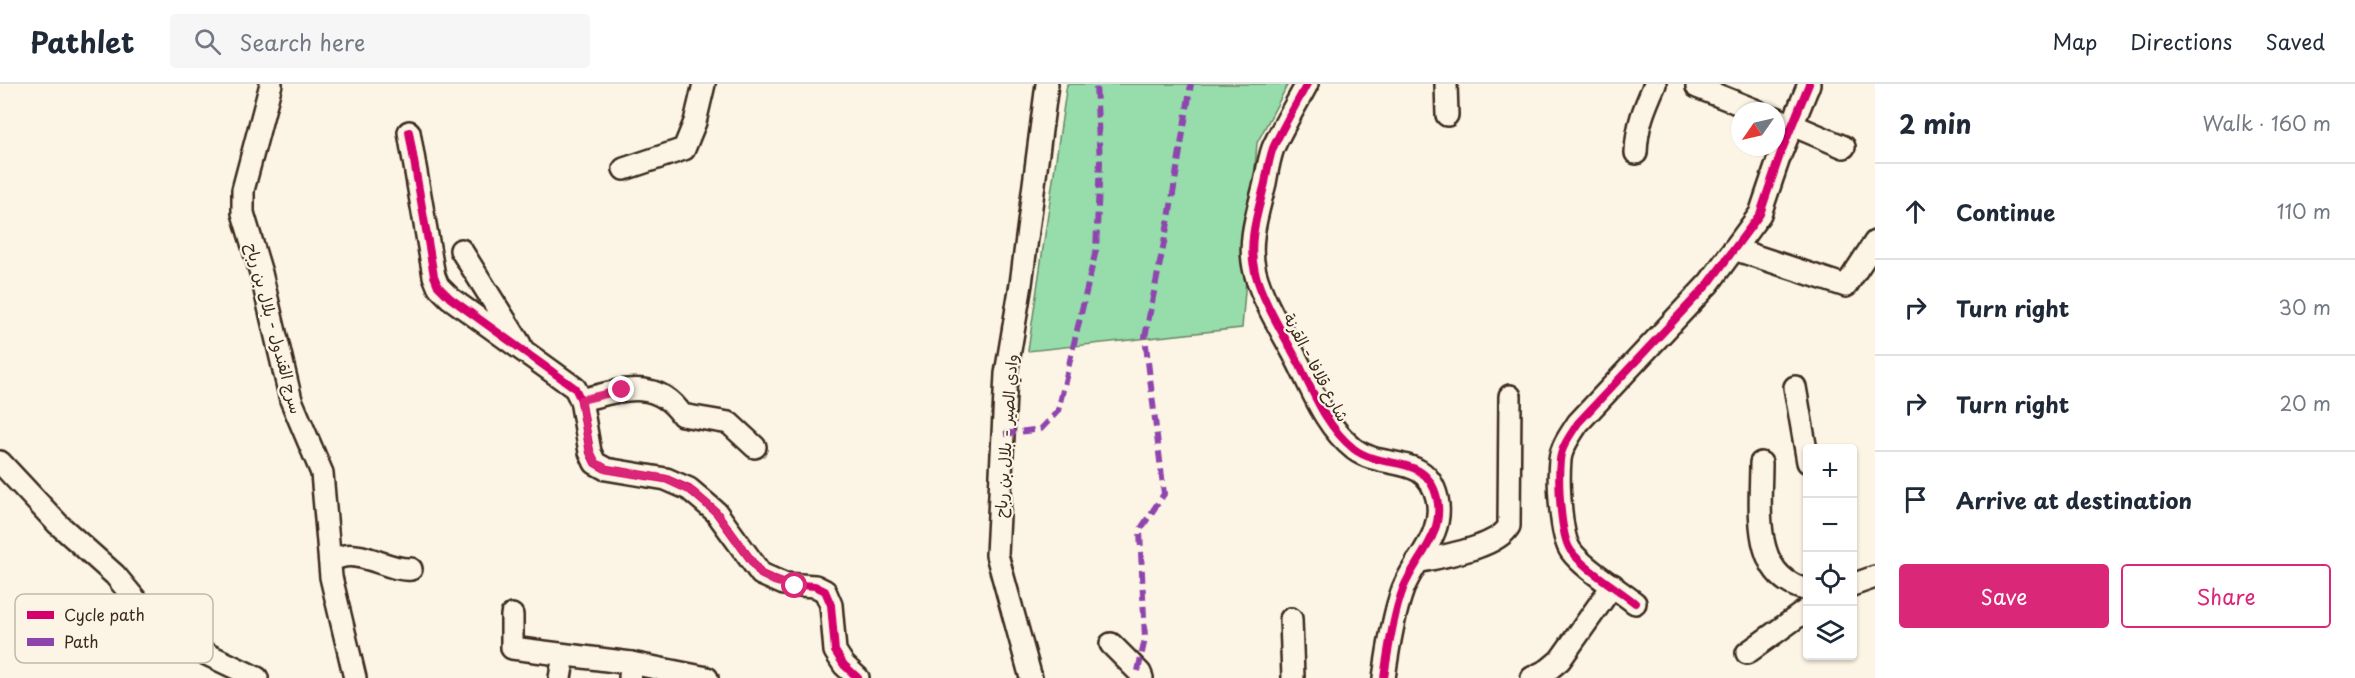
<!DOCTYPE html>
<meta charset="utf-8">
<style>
body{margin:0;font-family:"Playpen Sans","Playpen Sans Arabic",sans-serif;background:#f6f6f7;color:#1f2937}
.controls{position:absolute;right:18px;bottom:18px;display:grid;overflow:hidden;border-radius:6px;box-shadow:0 2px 4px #0004}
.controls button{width:54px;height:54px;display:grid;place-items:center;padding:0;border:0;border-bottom:2px solid #e0e1e3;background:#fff;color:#1f2937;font:30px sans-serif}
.compass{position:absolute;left:1731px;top:18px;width:54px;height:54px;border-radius:50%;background:#fff;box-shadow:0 2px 4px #0004;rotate:236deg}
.stop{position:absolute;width:18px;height:18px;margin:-14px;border:4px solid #db2777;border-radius:50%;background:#fff}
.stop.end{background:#db2777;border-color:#fff;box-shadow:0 2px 6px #0008}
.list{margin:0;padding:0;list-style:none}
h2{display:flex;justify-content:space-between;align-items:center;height:78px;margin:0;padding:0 24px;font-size:26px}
h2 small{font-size:20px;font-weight:400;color:#747a83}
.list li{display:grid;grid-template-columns:39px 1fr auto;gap:18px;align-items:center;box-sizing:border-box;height:96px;padding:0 24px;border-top:2px solid #e0e1e3}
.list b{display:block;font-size:22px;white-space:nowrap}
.list em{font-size:20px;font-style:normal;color:#747a83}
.actions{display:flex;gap:12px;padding:18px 24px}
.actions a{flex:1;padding:14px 0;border:2px solid #db2777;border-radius:6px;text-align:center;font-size:21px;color:#db2777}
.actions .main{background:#db2777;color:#fff}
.icon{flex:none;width:33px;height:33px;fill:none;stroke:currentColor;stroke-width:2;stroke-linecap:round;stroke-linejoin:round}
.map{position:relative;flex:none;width:1875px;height:594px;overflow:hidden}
header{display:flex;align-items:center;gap:36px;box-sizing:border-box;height:84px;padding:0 30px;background:#fff;border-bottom:2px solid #e0e1e3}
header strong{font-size:28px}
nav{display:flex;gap:33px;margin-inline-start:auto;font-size:21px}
.search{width:420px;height:54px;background:#f6f6f7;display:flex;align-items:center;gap:15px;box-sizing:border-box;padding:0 21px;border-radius:6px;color:#747a83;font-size:22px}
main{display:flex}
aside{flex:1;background:#fff}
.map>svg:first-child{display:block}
</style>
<header>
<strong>Pathlet</strong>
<div class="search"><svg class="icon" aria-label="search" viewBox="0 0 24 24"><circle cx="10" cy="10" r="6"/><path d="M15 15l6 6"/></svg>Search here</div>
<nav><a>Map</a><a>Directions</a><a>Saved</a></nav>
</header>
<main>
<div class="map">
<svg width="1875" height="594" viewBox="0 0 1875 594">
<rect width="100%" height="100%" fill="#fcf5e5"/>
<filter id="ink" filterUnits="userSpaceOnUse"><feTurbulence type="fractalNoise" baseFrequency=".0167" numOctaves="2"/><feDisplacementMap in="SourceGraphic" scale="12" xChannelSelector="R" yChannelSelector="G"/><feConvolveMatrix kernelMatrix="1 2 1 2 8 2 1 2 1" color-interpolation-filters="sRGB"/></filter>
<g filter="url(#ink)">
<polygon fill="#96ddab" stroke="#688464" stroke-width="1.5" points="1067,0 1288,0 1257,59 1242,244 1028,267"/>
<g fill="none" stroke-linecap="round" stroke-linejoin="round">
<defs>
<g id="minor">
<polyline points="271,0 243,106 243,129 261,189 291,316 322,389 331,493 355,594"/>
<path d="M1307,0C1296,21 1283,42 1273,64C1269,75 1267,88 1265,99C1258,128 1247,158 1255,188C1262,216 1284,251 1298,278C1313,308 1326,343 1354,365C1383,387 1426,368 1437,414C1445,451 1415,474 1403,505C1393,532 1388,565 1384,594"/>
<polyline points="1446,0 1447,31"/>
<polyline points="1697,3 1757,27"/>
<polyline points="1776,34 1844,63"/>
<polyline points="409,48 434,192 438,202 450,214 575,304 581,316 590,368 595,379 606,385 666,395 689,405 716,428 761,490 784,500 815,502 825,507 831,521 835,567 844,581 858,594"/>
<path d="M1636,69C1637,41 1644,25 1655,0"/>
<polyline points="624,85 684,65 695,38 704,0"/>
<polyline points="1734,165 1846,202 1875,158"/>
<polyline points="461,166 520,260"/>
<polyline points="1795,303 1808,378"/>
<path d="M581,316C618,307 656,292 682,331L729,339L755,363"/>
<polyline points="0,378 58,440 115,491 154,538 179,557 257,594"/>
<path d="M1761,379C1761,423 1750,494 1808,506"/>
<path d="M330,477C334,475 339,473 344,472C365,468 390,487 411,485"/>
<path d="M1417,478C1442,472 1497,464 1509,442L1510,312"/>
<polyline points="1852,501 1875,493"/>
<path d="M1635,519C1618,505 1583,484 1571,467C1560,452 1558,396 1560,376C1561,363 1571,350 1578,339L1709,199L1760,130L1780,71L1809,0"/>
<polyline points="512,531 512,564 631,579 630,594"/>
<polyline points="1291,535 1293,594"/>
<polyline points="1111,560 1140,589 1142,594"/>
<polyline points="1747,569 1808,525"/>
<polyline points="631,579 707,594"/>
<polyline points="560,594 564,571"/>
<polyline points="1031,594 997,471 1006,290 1021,200 1047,0"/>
<polyline points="1532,594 1548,586 1560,576 1613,501"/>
</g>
</defs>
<use href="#minor" stroke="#3b2a1e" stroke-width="26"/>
<use href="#minor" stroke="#fcf5e5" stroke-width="21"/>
<g stroke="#8e44ad" stroke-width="6" stroke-dasharray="12 6" stroke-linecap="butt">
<polyline points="1004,350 1041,345 1058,327 1096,166 1100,78 1096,0"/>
<polyline points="1138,587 1145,555 1140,446 1164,410 1145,253 1169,134 1191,0"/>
</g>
<defs>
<g id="cycleway">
<path d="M1307,0C1296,21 1283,42 1273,64C1269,75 1267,88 1265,99C1258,128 1247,158 1255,188C1262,216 1284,251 1298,278C1313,308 1326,343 1354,365C1383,387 1426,368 1437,414C1445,451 1415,474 1403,505C1393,532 1388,565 1384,594"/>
<polyline points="409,48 434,192 438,202 450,214 575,304 581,316 590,368 595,379 606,385 666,395 689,405 716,428 761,490 784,500 815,502 825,507 831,521 835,567 844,581 858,594"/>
<path d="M1635,519C1618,505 1583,484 1571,467C1560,452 1558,396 1560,376C1561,363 1571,350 1578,339L1709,199L1760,130L1780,71L1809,0"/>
</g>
</defs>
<use href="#cycleway" stroke="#fcf5e5" stroke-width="11"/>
<use href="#cycleway" stroke="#d6006c" stroke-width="8"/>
</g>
</g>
<g fill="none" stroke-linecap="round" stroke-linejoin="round" filter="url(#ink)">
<polyline stroke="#db2777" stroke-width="8" points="622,306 581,316 590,368 596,379 606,385 666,395 693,408 716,428 761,490 774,497 795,502"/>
</g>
<g text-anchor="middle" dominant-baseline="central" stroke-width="4.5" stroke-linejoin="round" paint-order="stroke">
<g font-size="16" fill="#3b2a1e" stroke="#fcf5e5">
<text transform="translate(275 244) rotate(75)">سرج القندول - بلال بن رباح</text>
<text transform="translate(1317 283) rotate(62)">شارع قلافا - القرنة</text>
<text transform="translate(1005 352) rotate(-86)">وادي الصير - بلال بن رباح</text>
</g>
</g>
<rect x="15" y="510" width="198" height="69" rx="9" fill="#fcf5e5" stroke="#c2b8a9" stroke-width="1.5"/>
<rect x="27" y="527" width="27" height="8" fill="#d6006c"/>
<rect x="27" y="554" width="27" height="8" fill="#8e44ad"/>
<g font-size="16" fill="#3b2a1e">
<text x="64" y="537">Cycle path</text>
<text x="64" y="564">Path</text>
</g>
</svg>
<div class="controls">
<button>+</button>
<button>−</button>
<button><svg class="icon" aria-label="locate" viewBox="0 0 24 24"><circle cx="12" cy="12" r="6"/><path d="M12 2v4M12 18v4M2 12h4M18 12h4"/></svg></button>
<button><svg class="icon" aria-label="layers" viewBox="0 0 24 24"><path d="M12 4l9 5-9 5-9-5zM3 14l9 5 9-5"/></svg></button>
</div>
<svg class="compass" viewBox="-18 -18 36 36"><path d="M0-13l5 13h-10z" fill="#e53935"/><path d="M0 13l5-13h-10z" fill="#747a83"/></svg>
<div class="stop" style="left:795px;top:502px"></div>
<div class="stop end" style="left:622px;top:306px"></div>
</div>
<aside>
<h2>2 min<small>Walk · 160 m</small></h2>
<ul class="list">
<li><svg class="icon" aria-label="ahead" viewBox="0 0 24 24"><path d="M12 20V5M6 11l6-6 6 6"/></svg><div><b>Continue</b></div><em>110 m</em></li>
<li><svg class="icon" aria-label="right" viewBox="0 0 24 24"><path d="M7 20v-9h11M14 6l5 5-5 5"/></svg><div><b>Turn right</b></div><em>30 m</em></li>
<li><svg class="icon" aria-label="right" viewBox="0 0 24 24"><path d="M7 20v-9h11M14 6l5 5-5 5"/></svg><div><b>Turn right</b></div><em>20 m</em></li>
<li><svg class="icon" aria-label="arrive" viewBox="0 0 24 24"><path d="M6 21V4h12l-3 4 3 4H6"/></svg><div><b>Arrive at destination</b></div></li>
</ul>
<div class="actions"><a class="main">Save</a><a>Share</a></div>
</aside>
</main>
